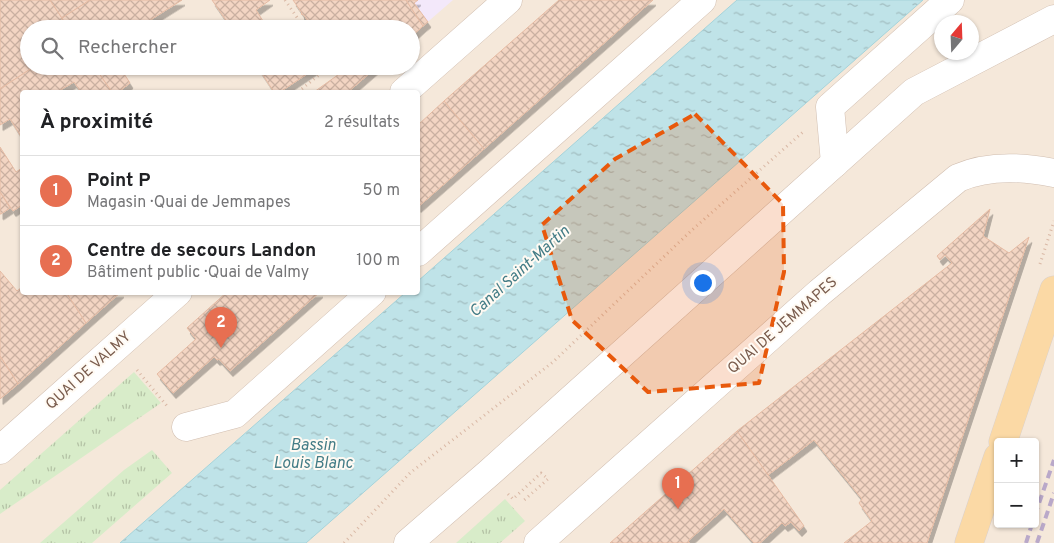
<!DOCTYPE html>
<html lang="fr">
<meta charset="utf-8">
<style>
body{margin:0;font-family:Overpass,sans-serif;background:#f6f6f6;color:#202124}
.controls{position:absolute;right:15px;bottom:15px;display:grid;overflow:hidden;border-radius:5px;box-shadow:0 1px 4px #0004}
.controls button{width:45px;height:45px;display:grid;place-items:center;padding:0;border:0;border-bottom:1px solid #e0e0e0;background:#fff;color:#202124;font:25px sans-serif}
.compass{position:absolute;left:934px;top:15px;width:45px;height:45px;border-radius:50%;background:#fff;box-shadow:0 1px 4px #0004;rotate:19deg}
.you{position:absolute;left:702px;top:282px;width:18px;height:18px;margin:-12px;border:4px solid #fff;border-radius:50%;background:#1a73e8;box-shadow:0 0 0 8px #1a73e833}
.badge{display:grid;place-items:center;width:32px;height:32px;border-radius:50%;background:#e76f51;color:#fff;font-size:16px;font-weight:700}
.pin{position:absolute;translate:-50% -41px;filter:drop-shadow(0 1px 2px #0008)}
.pin::after{content:'';position:absolute;top:26px;width:18px;height:15px;background:inherit;clip-path:polygon(0 0,100% 0,50% 100%)}
.list{margin:0;padding:0;list-style:none}
h2{display:flex;justify-content:space-between;align-items:center;height:65px;margin:0;padding:0 20px;font-size:21px}
h2 small{font-size:16px;font-weight:400;color:#757577}
.list li{display:grid;grid-template-columns:32px 1fr auto;gap:15px;align-items:center;box-sizing:border-box;height:70px;padding:0 20px;border-top:1px solid #e0e0e0}
.list b{display:block;font-size:19px;white-space:nowrap}
.list p{margin:0;font-size:16px;white-space:nowrap;color:#757577}
.list em{font-size:16px;font-style:normal;color:#757577}
.icon{flex:none;width:28px;height:28px;fill:none;stroke:currentColor;stroke-width:2;stroke-linecap:round;stroke-linejoin:round}
.map{position:relative;flex:none;width:1054px;height:543px;overflow:hidden}
.search{position:absolute;background:#fff;box-shadow:0 1px 4px #0004;left:20px;top:20px;width:400px;height:55px;display:flex;align-items:center;gap:12px;box-sizing:border-box;padding:0 18px;border-radius:28px;color:#757577;font-size:19px}
.panel{position:absolute;background:#fff;box-shadow:0 1px 4px #0004;left:20px;top:90px;width:400px;height:205px;border-radius:5px}
.map>svg:first-child{display:block}
</style>
<div class="map">
<svg width="1054" height="543" viewBox="0 0 1054 543">
<defs>
<pattern id="grass-tufts" width="24" height="20" patternUnits="userSpaceOnUse" patternTransform="scale(1.25)"><rect width="24" height="20" fill="#d8ecc9"/><path d="M3 7l-1-3M5 7V3M7 7l1-3M15 17l-1-3M17 17v-4M19 17l1-3" fill="none" stroke="#b4c2a5"/></pattern>
<pattern id="water-ripples" width="26" height="14" patternUnits="userSpaceOnUse" patternTransform="scale(1.25)"><rect width="26" height="14" fill="#bfe3e8"/><path d="M2 4q2-2 4 0t4 0M15 11q2-2 4 0t4 0" fill="none" stroke="#a0bbbe"/></pattern>
<pattern id="building-cross-hatch" width="8" height="8" patternUnits="userSpaceOnUse" patternTransform="scale(1.25)"><rect width="8" height="8" fill="#f3d5c3"/><path d="M0 0l8 8M0 8l8-8" fill="none" stroke="#cab0a1"/></pattern>
<filter id="shadow"><feDropShadow dx="3" dy="5.5" stdDeviation="0" flood-color="#0004"/></filter>
</defs>
<rect width="100%" height="100%" fill="#fdf6ec"/>
<path fill="#f5e8da" fill-rule="evenodd" d="M0,0H1054V543H0ZM942,22H972V52H942ZM29,29H411V66H29ZM22,92H418V292H22ZM998,442H1035V524H998Z"/>
<polygon fill="#f3e8fa" points="406,0 453,0 423,26"/>
<g fill="url(#grass-tufts)">
<polygon points="134,372 161,403 0,514 0,490"/>
<polygon points="152,450 172,473 92,543 40,543 124,470"/>
<polygon points="505,499 525,521 500,543 456,543"/>
</g>
<polygon fill="url(#water-ripples)" stroke="#a5d3da" points="737,0 923,0 306,543 120,543 405,293 418,292 418,281"/>
<g fill="url(#building-cross-hatch)" stroke="#e6bba3" filter="url(#shadow)">
<polygon points="0,0 50,0 69,29 29,29 29,66 35,66 0,89"/>
<polygon points="50,0 90,0 62,18"/>
<polygon points="90,0 182,0 136,29 69,29 62,18"/>
<polygon points="212,0 270,0 256,10 268,29 232,29"/>
<polygon points="293,0 406,0 423,26 411,37 411,29 313,29 304,15 301,14 302,13"/>
<polygon points="406,0 418,0 414,3 428,22 423,26"/>
<polygon points="559,0 653,0 484,149 444,101"/>
<polygon points="35,66 94,66 112,92 81,92 74,82 57,92 22,92 22,138 10,119 0,125 0,89"/>
<polygon points="94,66 119,66 130,83 121,90 123,92 112,92"/>
<polygon points="257,66 319,66 283,90 285,92 274,92"/>
<polygon points="338,66 378,66 348,92 314,92 342,72"/>
<polygon points="444,101 484,149 418,207 418,125"/>
<polygon points="0,147 16,172 22,168 22,205 13,211 0,192"/>
<polygon points="0,192 10,208 1,214 0,214"/>
<polygon points="990,209 983,236 1009,253 1029,237 927,543 844,543 872,521 859,503 862,499 814,440 768,475 737,431 952,263 945,255 940,260 937,256"/>
<polygon points="0,271 17,291 22,287 22,292 66,292 86,323 18,384 0,356"/>
<polygon points="66,292 121,292 86,323"/>
<polygon points="227,292 320,292 230,371 219,359 217,360 214,357 173,393 157,374 196,339 187,328"/>
<polygon points="0,356 18,384 0,399"/>
<polygon points="737,431 804,526 799,531 791,522 785,526 782,523 760,543 754,543 724,509 688,541 690,543 610,543"/>
</g>
<g fill="none" stroke-linecap="round" stroke-linejoin="round">
<defs>
<g id="minor">
<polyline points="404,92 508,0"/>
<polyline points="835,163 830,107 950,0"/>
<polyline points="418,252 702,0"/>
<polyline points="186,427 235,414 372,292"/>
<polyline points="0,450 178,292"/>
<polyline points="408,543 489,473 914,92 1054,19"/>
<path d="M538,543L819,293L958,178C987,165 1024,167 1054,173"/>
</g>
<g id="major">
<polyline points="1003,442 1054,290"/>
<polyline points="969,543 998,457"/>
</g>
</defs>
<use href="#minor" stroke="#d1beb0" stroke-width="29"/>
<use href="#major" stroke="#dad1cd" stroke-width="29"/>
<g stroke="#d9b8a5" stroke-width="3" stroke-dasharray="1 4" stroke-linecap="butt">
<polyline points="285,0 305,29"/>
<polyline points="298,92 330,66"/>
<polyline points="1040,264 1054,221"/>
<polyline points="137,370 167,406"/>
<polyline points="508,494 513,499 541,473 548,479 522,502"/>
<polyline points="344,543 410,473 553,362 692,230 803,132"/>
</g>
<use href="#minor" stroke="#fff" stroke-width="28"/>
<use href="#major" stroke="#fbd9a5" stroke-width="28"/>
<g stroke="#b9a8c9" stroke-width="4" stroke-dasharray="8 5" stroke-linecap="butt">
<polyline points="1035,515 1054,460"/>
<polyline points="1026,543 1032,524"/>
<polyline points="1037,543 1054,493"/>
</g>
</g>
<path fill="#e8590c" fill-opacity="0.2" stroke="#e8590c" stroke-width="4" stroke-dasharray="10 6" stroke-linejoin="round" d="M695,114L783,204L784,272L759,383L648,392L572,320L542,225L615,159Z"/>
<g text-anchor="middle" dominant-baseline="central" stroke-width="4" stroke-linejoin="round" paint-order="stroke">
<g font-size="15" fill="#7a5c4d" stroke="#fffaf3">
<text transform="translate(783 326) rotate(-41)">QUAI DE JEMMAPES</text>
<text transform="translate(89 371) rotate(-42)">QUAI DE VALMY</text>
</g>
<g font-size="16" font-style="italic" fill="#437c86" stroke="#fffaf3">
<text transform="translate(520 272) rotate(-42)">Canal Saint-Martin</text>
<text x="313" y="446">Bassin<tspan x="313" dy="18">Louis Blanc</tspan></text>
</g>
</g>
</svg>
<div class="controls">
<button>+</button>
<button>−</button>
</div>
<svg class="compass" viewBox="-18 -18 36 36"><path d="M0-13l5 13h-10z" fill="#e53935"/><path d="M0 13l5-13h-10z" fill="#757577"/></svg>
<div class="you"></div>
<div class="pin badge" style="left:678px;top:509px">1</div>
<div class="pin badge" style="left:221px;top:348px">2</div>
<div class="search"><svg class="icon" aria-label="search" viewBox="0 0 24 24"><circle cx="10" cy="10" r="6"/><path d="M15 15l6 6"/></svg>Rechercher</div>
<section class="panel">
<h2>À proximité<small>2 résultats</small></h2>
<ul class="list">
<li><span class="badge">1</span><div><b>Point P</b><p>Magasin · Quai de Jemmapes</p></div><em>50 m</em></li>
<li><span class="badge">2</span><div><b>Centre de secours Landon</b><p>Bâtiment public · Quai de Valmy</p></div><em>100 m</em></li>
</ul>
</section>
</div>
